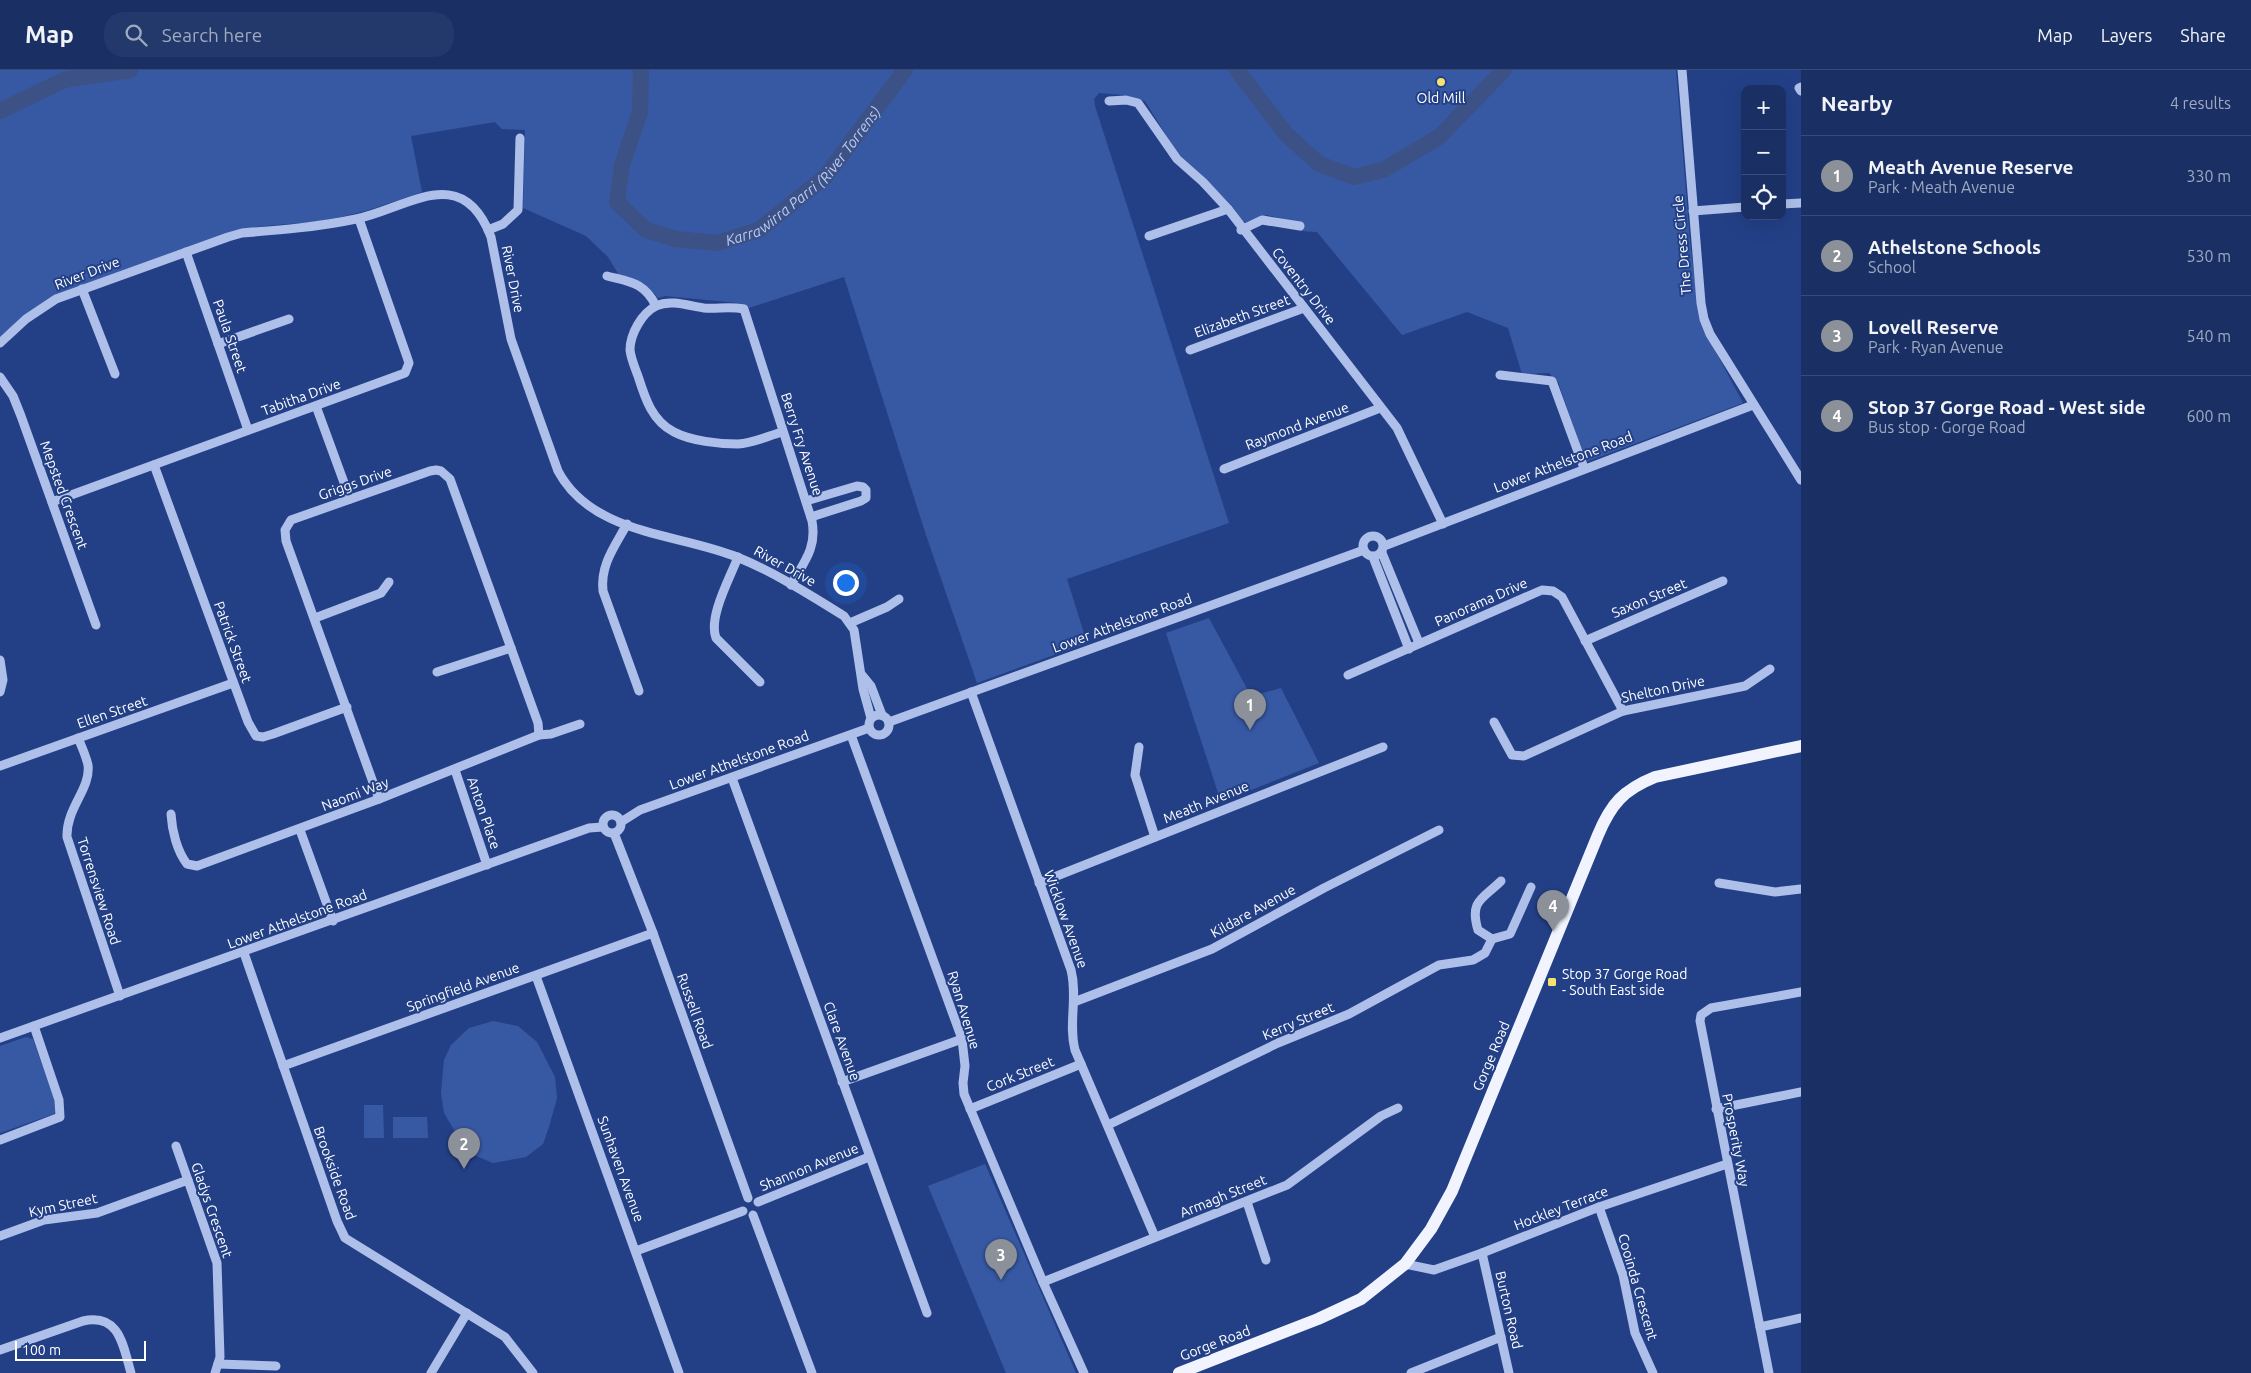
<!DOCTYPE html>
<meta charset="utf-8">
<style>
body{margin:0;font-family:Ubuntu,sans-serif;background:#23386b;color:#f1f3f6}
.controls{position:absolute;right:15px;top:15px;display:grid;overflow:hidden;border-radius:10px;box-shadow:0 5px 20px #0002}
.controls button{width:45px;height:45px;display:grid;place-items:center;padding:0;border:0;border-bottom:1px solid #384b79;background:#1a3065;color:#f1f3f6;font:25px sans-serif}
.scale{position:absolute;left:15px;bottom:12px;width:131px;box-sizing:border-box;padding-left:5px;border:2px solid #fff;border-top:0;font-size:14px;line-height:18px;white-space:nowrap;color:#fff;-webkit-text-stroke:4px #234087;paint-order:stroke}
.you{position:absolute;left:845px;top:512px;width:18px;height:18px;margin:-12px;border:4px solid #fff;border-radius:50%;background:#1a73e8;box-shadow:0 0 0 8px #1a73e833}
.badge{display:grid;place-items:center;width:32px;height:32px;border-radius:50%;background:#8c9099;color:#fff;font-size:16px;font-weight:700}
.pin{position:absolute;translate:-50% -41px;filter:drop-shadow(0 1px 2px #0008)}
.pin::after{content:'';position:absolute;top:26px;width:18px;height:15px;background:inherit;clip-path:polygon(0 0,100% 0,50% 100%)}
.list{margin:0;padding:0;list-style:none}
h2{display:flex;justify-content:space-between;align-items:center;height:65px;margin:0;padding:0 20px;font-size:21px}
h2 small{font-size:16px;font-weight:400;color:#9fa9bf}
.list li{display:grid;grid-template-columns:32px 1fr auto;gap:15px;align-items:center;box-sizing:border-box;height:80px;padding:0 20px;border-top:1px solid #384b79}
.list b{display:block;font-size:19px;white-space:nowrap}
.list p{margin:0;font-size:16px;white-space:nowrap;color:#9fa9bf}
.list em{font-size:16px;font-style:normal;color:#9fa9bf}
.icon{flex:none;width:28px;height:28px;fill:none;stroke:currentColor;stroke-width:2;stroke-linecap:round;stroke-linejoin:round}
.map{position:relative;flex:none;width:1801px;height:1303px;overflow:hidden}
header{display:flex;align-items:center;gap:30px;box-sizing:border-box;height:70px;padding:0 25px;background:#1a3065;border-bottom:1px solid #384b79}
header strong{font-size:24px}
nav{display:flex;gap:28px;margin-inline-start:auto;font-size:18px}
.search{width:350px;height:45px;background:#23386b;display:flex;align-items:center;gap:12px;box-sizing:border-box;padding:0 18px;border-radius:20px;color:#9fa9bf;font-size:19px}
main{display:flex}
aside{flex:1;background:#1a3065}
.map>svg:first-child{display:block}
</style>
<header>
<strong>Map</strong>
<div class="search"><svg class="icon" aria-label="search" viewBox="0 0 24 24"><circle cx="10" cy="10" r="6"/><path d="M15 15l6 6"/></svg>Search here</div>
<nav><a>Map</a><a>Layers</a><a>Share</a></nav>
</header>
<main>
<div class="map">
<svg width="1801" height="1303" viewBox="0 0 1801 1303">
<rect width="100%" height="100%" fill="#234087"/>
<g fill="#3759a4">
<path d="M0,0H1676L1690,171L1698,237L1702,256L1743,333L1586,392L1558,312L1549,303L1522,304L1508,258L1467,242L1402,265L1317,162L1300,161V153L1267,145L1245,153L1177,83L1145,31L1123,25L1099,23L1094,29L1095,36L1229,453L1067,509L1087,573L977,613L926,465L844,207L749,238L739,233L665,226L658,228C647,214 637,208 619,205L608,187L586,166L523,138L525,60L502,59L495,52L411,66L422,122C392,132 362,144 330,149C295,156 259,153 225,164L57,224L0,268Z"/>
<polygon points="1209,548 1251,626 1281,618 1319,693 1221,732 1166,563"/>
<polygon points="493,951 518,956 537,972 555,1007 557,1028 549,1057 543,1074 526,1087 493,1093 476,1086 460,1070 444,1043 441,1023 444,990 451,975 469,958"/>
<polygon points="26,967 33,969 57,1037 54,1044 0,1063 0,976"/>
<polygon points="364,1035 383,1035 384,1068 364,1068"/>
<polygon points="393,1047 427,1047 428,1068 393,1068"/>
<polygon points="985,1094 1076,1303 1006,1303 928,1116"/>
</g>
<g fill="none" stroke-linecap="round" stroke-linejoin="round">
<g stroke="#3c5185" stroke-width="16">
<path id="s1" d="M641,0L640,42L622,95L617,132L646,160L676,169L717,173L759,160L825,107L905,0"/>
<polyline points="1237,0 1286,64 1319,94 1354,107 1383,100 1439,67 1504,0"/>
<polyline points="0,41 64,10 130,0"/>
</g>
<g stroke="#aec0e9" stroke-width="9">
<polyline points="1682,0 1701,233 1704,249 1710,264 1801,410"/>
<polyline points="1801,17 1799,18 1801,21"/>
<polyline points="1109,31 1126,30 1138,33 1177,89 1203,112 1228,139 1397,358 1443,454"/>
<polyline points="1782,134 1801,133"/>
<polyline points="1693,141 1745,137"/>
<polyline points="488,160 503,154 518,140 520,68"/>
<polyline points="1241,160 1262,150 1300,156"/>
<polyline points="1149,166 1228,139"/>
<polyline points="186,182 248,360"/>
<path d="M607,206C630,212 644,212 656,236C671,229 689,236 704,238C718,239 730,236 744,239L812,451C817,478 804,492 791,515"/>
<polyline points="82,219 115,304"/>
<path d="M656,236C642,243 630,264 630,280C631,289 635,298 638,306C645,328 652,351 674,362C691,371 719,374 738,374C753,373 768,366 782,362"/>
<path d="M0,273L26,249L56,229L228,167L242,163C280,160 318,157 356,149C408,138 462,91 491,167L511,269L558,401C592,465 678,463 737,487C774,502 810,525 844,546L854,560L863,619L871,648"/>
<polyline points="218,274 289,249"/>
<polyline points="1190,280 1304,238"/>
<polyline points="1500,305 1552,311 1584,398"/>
<polyline points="0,307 13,326 21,346 96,555"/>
<polyline points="316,336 350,429"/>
<polyline points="154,395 248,652 256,666 263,667 273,664 347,637"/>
<polyline points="1224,399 1380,338"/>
<polyline points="806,431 857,416 863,417 866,420 866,428 861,431 811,447"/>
<polyline points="52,432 405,303 409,293 407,287 359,149"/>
<path d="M627,454C615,476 600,495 603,521L639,621"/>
<circle cx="1373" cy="476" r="10"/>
<polyline points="1384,476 1753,335"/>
<polyline points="1382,483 1419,573"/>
<path d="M738,487C730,508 708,547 716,568L760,612"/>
<polyline points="1373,487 1409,579"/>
<polyline points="315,548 381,523 389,512"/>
<polyline points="850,553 887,537 899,529"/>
<polyline points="1585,571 1723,511"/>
<polyline points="0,590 3,610 0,622"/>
<polyline points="437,602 511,578"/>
<polyline points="862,605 871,616 882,645"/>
<polyline points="1348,605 1542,520 1553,521 1562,527 1623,641"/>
<path d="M971,622L1071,900C1078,927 1068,954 1075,980L1155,1167"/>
<circle cx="879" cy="655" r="10"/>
<polyline points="889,652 1364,480"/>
<polyline points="1494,652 1512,685 1524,686 1623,641 1745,616 1770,599"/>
<polyline points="851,665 962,969 965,996 963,1013 964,1024 1043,1212 1084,1303"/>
<path d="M78,668C82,677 86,686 88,695C91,719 66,738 67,767L120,926"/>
<polyline points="1139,677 1135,705 1155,767"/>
<polyline points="0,696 233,613"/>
<polyline points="455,700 487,795"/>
<polyline points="732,708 927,1243"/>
<polyline points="379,729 286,471 285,460 291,450 430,401 436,400 441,401 450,409 538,653 539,665"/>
<path d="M171,744C172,761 177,781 187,794L197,796L379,729L539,665L551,664L580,654"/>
<circle cx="612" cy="754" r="9"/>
<polyline points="621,752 640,740 869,658"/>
<polyline points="300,760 333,851"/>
<polyline points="614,763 653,863 748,1128"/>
<polyline points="1039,813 1383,677"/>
<polyline points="1719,813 1775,822 1801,819"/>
<polyline points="1492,869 1510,864 1531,817"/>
<polyline points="244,883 337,1151 345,1168 505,1267 533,1303"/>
<polyline points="536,906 679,1303"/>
<polyline points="1074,932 1212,879 1324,818 1439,760"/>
<polyline points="0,968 589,758 603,757"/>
<polyline points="283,996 653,863"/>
<polyline points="842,1012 962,969"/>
<polyline points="970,1039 1081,994"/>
<polyline points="1716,1039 1801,1022"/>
<path d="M1108,1055L1278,973L1349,944L1439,895L1473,890L1485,883L1492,869L1478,860C1469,830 1483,829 1501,811"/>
<polyline points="0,1070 60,1047 59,1030 34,956"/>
<polyline points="176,1076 217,1193 220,1287 215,1303"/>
<polyline points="758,1132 869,1087"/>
<polyline points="1247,1132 1266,1190"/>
<polyline points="1599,1137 1623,1205 1635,1263 1653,1303"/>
<polyline points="753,1145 812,1303"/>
<polyline points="0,1166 44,1150 97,1143 188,1110"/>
<polyline points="636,1181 743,1141"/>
<polyline points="1482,1183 1509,1303"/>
<polyline points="1405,1194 1434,1200 1482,1183 1599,1137 1727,1094"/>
<polyline points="1043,1212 1287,1115 1381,1046 1398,1038"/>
<polyline points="1760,1257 1801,1248"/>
<path d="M0,1280L83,1251C120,1243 123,1276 131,1303"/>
<polyline points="218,1294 276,1296"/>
<polyline points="431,1303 467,1243"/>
<polyline points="1411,1303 1501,1267"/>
<polyline points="1769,1303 1700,951 1701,945 1711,938 1801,922"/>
</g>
<path stroke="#f1f4fe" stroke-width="12" d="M1179,1303L1318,1249L1361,1229L1405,1194L1431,1159L1452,1121L1598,765C1611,734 1623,720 1655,707L1801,676"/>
</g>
<g fill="#f5e271" stroke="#234087" stroke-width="2">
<circle cx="1441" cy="12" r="5"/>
<rect x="1547" y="907" width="10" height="10" rx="2.5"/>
</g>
<g text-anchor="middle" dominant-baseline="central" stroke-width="4" stroke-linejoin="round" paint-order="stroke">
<g font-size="14" fill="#fff" stroke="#234087">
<text x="1441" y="28">Old Mill</text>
<text x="1562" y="904" text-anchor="start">Stop 37 Gorge Road<tspan x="1562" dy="16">- South East side</tspan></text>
</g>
<g font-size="14" fill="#fff" stroke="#234087">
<text transform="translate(1682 175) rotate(-95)">The Dress Circle</text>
<text transform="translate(87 203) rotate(-21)">River Drive</text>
<text transform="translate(513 209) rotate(79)">River Drive</text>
<text transform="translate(1304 216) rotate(52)">Coventry Drive</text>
<text transform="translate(1242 246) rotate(-20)">Elizabeth Street</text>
<text transform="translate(230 266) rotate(71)">Paula Street</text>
<text transform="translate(301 327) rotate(-20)">Tabitha Drive</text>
<text transform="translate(1297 356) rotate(-21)">Raymond Avenue</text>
<text transform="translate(802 374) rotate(72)">Berry Fry Avenue</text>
<text transform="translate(1563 392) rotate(-21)">Lower Athelstone Road</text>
<text transform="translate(355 413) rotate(-19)">Griggs Drive</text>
<text transform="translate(64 425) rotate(70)">Mepsted Crescent</text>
<text transform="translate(785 496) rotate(29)">River Drive</text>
<text transform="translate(1649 528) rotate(-23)">Saxon Street</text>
<text transform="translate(1481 532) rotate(-24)">Panorama Drive</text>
<text transform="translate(1122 553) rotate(-20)">Lower Athelstone Road</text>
<text transform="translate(233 572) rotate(70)">Patrick Street</text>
<text transform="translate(1663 619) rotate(-12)">Shelton Drive</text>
<text transform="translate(112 642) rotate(-19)">Ellen Street</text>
<text transform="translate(739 690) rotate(-20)">Lower Athelstone Road</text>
<text transform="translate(355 724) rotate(-21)">Naomi Way</text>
<text transform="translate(1206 732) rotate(-22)">Meath Avenue</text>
<text transform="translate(484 743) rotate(71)">Anton Place</text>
<text transform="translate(99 821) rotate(72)">Torrensview Road</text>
<text transform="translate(1253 841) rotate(-29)">Kildare Avenue</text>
<text transform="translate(297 849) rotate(-20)">Lower Athelstone Road</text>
<text transform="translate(1066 849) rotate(70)">Wicklow Avenue</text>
<text transform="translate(463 917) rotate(-20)">Springfield Avenue</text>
<text transform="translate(964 940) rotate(73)">Ryan Avenue</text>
<text transform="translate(695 941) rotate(70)">Russell Road</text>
<text transform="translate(1298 951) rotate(-23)">Kerry Street</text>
<text transform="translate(842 971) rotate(70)">Clare Avenue</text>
<text transform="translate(1491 986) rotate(-67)">Gorge Road</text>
<text transform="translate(1020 1004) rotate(-22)">Cork Street</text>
<text transform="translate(1736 1070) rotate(79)">Prosperity Way</text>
<text transform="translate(809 1097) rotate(-22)">Shannon Avenue</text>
<text transform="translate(621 1099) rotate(70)">Sunhaven Avenue</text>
<text transform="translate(335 1103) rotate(70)">Brookside Road</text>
<text transform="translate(1223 1126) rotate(-22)">Armagh Street</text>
<text transform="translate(63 1135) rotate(-12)">Kym Street</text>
<text transform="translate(1561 1138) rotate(-21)">Hockley Terrace</text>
<text transform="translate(212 1140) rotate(71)">Gladys Crescent</text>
<text transform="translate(1638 1217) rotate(74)">Cooinda Crescent</text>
<text transform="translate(1509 1240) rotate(77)">Burton Road</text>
<text transform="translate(1215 1273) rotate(-21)">Gorge Road</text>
</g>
<g font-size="15" font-style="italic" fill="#bacbf1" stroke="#234087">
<text stroke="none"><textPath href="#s1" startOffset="360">Karrawirra Parri (River Torrens)</textPath></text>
</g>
</g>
</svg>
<div class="controls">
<button>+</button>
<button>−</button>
<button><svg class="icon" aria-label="locate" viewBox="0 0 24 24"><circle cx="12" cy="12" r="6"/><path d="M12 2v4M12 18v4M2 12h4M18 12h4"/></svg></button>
</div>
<div class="scale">100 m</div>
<div class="you"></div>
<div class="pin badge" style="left:1250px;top:660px">1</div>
<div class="pin badge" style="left:464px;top:1099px">2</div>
<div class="pin badge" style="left:1001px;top:1210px">3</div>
<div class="pin badge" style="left:1553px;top:861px">4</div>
</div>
<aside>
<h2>Nearby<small>4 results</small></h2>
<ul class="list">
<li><span class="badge">1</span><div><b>Meath Avenue Reserve</b><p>Park · Meath Avenue</p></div><em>330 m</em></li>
<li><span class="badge">2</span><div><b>Athelstone Schools</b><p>School</p></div><em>530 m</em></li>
<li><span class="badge">3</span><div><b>Lovell Reserve</b><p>Park · Ryan Avenue</p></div><em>540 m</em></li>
<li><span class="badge">4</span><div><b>Stop 37 Gorge Road - West side</b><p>Bus stop · Gorge Road</p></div><em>600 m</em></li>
</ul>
</aside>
</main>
